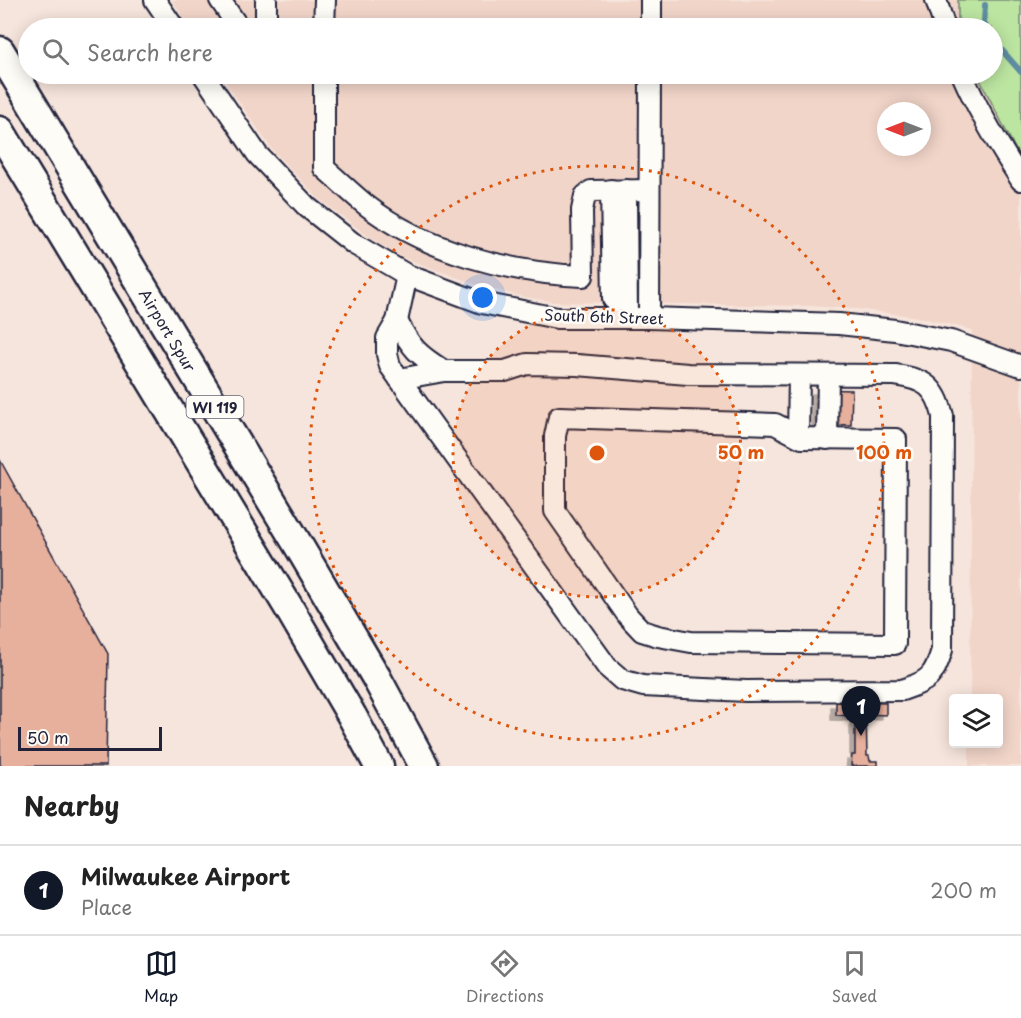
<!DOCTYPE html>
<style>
body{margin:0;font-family:"Playpen Sans",sans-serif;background:#f6f6f6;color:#222}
.controls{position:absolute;right:18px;bottom:18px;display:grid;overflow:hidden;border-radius:6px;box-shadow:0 3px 15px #0003}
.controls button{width:54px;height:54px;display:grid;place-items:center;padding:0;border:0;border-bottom:2px solid #e0e0e0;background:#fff;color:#222;font:30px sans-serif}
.compass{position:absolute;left:877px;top:102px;width:54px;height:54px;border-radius:50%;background:#fff;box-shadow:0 3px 15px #0003;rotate:270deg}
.scale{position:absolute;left:18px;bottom:15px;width:144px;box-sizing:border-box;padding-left:6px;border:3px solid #22223b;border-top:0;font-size:16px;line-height:21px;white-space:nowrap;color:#22223b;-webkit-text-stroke:4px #fdfcf7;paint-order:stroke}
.you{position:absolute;left:483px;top:298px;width:21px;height:21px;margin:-15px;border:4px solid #fff;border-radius:50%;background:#1a73e8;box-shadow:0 0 0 9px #1a73e833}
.badge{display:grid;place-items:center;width:39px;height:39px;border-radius:50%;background:#111827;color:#fff;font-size:20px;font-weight:700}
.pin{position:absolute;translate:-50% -50px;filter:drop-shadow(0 2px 3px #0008)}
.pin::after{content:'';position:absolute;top:32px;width:21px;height:18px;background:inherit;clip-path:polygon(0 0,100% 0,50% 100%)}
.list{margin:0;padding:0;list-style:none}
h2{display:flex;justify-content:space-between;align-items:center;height:78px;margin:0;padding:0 24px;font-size:26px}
h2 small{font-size:20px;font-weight:400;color:#767676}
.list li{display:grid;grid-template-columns:39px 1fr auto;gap:18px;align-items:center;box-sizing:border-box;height:90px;padding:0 24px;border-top:2px solid #e0e0e0}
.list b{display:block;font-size:22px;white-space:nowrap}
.list p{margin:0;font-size:20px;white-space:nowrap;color:#767676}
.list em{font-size:20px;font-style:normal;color:#767676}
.icon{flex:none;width:33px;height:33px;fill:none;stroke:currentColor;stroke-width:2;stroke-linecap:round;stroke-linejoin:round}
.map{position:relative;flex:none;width:1021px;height:766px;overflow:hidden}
.search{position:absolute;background:#fff;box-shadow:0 3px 15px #0003;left:18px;right:18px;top:18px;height:66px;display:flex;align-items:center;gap:15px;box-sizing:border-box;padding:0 21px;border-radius:33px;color:#767676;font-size:22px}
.sheet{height:168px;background:#fff}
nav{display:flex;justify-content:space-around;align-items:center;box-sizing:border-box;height:84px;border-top:2px solid #e0e0e0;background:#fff;font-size:16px;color:#767676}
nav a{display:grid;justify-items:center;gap:3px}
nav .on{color:#111827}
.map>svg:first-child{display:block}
</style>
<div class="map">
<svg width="1021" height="766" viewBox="0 0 1021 766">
<defs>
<filter id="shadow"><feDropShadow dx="-5" dy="5" stdDeviation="0" flood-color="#0004"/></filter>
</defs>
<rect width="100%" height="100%" fill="#f6e5dc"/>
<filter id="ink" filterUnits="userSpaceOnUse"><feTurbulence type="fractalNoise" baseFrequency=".0167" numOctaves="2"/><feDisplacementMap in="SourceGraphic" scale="12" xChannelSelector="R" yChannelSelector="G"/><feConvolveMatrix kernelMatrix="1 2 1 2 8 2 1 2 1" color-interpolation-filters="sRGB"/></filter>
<g filter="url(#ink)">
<path fill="#f2d5c9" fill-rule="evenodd" d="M172,0H1021V766H969V744H998V698H970L972,330L918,317L856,309L809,306L554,302L519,296L477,285L404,258L373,240L319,199L273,151L220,74H992V28H191ZM886,111H922V147H886Z"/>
<polygon fill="#bce5a1" stroke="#6f846e" stroke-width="1.5" points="958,0 1021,0 1021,160 977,74 992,74 992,28 958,28"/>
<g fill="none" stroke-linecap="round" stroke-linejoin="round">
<g stroke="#5e8da1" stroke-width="6">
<polyline points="985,5 984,22 987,28"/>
<polyline points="992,39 1021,72"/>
</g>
</g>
<g fill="#e7b09d" stroke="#22223b" stroke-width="1.5" filter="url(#shadow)">
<polygon points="817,389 852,390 851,425 817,424"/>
<polygon points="0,460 108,654 106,766 0,766"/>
<polygon points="836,702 886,703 886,715 866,714 867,756 869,756 870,761 878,761 878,766 851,766 852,755 855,755 855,716 836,715"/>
</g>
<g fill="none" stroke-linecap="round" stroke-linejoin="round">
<defs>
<g id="minor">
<polyline points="155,0 174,28"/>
<polyline points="220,0 239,28"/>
<polyline points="936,0 945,28"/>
<polyline points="266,28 266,0"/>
<polyline points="324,28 325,0"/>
<polyline points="651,28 651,0"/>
<polyline points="203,74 257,154 307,207 354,244 407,275 482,303 557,318 649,318 839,324 895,330 951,341 1021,366"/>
<path d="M324,74V168C338,180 351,193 366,205C425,251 509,273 583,276L582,210L585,196L591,191L649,190"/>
<path d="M962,74C978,111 999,146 1021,180"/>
<polyline points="611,190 613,299"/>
<polyline points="626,190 627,318"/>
<polyline points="649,318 650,74"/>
<path d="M397,321C411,348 418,355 444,371"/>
<path d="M399,379L444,371H505L527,364L577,365L688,374L895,375C925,379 936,387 943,416L942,650C934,677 929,681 902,690L746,691L643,686L622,680L607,667L390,366L387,354V338L397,321L407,275"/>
<polygon points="559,417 775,424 802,438 896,439 895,644 691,642 658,636 642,631 628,616 555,511 555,436"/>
<polyline points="798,436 799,375"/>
<polyline points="827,439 828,375"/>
</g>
<g id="highway">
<polyline points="0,51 297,543 376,677 424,766"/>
<polyline points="0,131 289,608 352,716 379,766"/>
</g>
</defs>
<use href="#minor" stroke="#22223b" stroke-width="24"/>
<use href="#highway" stroke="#22223b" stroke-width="33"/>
<use href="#minor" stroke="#fdfcf7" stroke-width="20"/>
<use href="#highway" stroke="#fdfcf7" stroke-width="28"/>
</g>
</g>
<circle cx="597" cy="453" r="144" fill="#de560e" fill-opacity=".12"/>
<g fill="none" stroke="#de560e" stroke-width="3" stroke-dasharray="3 6">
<circle cx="597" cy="453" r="144"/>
<circle cx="597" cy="453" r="287"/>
</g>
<g text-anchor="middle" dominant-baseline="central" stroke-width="5" stroke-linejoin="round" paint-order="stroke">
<rect fill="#fdfcf7" stroke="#646373" stroke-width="1.5" x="186.5" y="396" width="57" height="22" rx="4.5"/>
<g font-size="14" font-weight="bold" fill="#22223b">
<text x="215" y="407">WI 119</text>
</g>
<g font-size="15" fill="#22223b" stroke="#fdfcf7">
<text transform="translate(604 316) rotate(2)">South 6th Street</text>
<text transform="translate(168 330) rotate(59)">Airport Spur</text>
</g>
</g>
<circle cx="597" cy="453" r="9" fill="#de560e" stroke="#fdfcf7" stroke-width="3"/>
<g font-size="18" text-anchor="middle" font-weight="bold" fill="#de560e" stroke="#fdfcf7" stroke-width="5" stroke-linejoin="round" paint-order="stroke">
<text x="741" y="459">50 m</text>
<text x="884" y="459">100 m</text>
</g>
</svg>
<div class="controls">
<button><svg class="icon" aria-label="layers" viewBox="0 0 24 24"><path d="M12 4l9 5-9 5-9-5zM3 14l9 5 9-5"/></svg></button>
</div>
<svg class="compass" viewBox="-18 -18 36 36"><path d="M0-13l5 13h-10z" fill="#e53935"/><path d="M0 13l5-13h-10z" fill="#767676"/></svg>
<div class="scale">50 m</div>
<div class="you"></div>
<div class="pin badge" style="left:861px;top:736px">1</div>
<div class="search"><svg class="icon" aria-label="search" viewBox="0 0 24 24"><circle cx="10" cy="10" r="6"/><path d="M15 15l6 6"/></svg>Search here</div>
</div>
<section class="sheet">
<h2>Nearby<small></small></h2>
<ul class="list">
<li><span class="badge">1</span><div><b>Milwaukee Airport</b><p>Place</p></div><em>200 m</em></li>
</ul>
</section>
<nav>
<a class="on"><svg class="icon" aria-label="map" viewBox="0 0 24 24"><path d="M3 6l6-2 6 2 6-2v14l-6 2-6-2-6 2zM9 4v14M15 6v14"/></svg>Map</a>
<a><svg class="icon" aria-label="directions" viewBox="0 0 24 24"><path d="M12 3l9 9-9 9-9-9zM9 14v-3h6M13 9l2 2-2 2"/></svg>Directions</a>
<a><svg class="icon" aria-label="saved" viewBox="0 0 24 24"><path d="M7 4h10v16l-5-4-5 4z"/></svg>Saved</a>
</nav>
